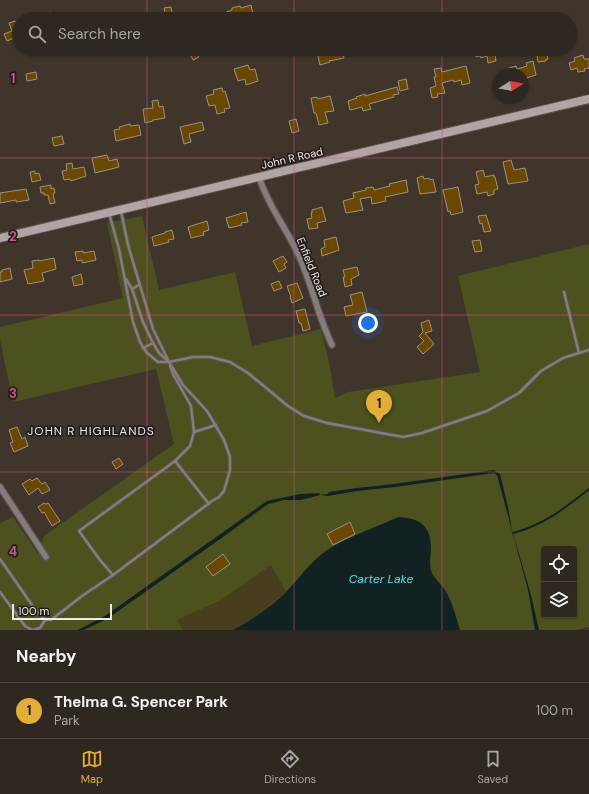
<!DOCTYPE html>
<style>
body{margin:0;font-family:"DM Sans",sans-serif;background:#373029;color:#f1f3f6}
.controls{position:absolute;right:12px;bottom:12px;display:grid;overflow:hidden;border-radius:4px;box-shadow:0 1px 3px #0004}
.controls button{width:36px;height:36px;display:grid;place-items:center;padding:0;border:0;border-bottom:1px solid #4a443e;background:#2f2820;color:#f1f3f6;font:20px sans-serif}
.compass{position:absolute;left:493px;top:68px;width:36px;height:36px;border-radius:50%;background:#2f2820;box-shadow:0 1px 3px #0004;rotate:79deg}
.scale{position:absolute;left:12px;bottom:10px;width:100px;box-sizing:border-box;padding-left:4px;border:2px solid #eee8e2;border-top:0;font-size:11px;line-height:14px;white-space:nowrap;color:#eee8e2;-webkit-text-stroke:3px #221d19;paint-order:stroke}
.you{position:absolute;left:368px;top:323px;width:14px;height:14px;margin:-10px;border:3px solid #fff;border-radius:50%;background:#1a73e8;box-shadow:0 0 0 6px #1a73e833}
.badge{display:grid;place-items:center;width:26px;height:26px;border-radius:50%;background:#e3ae35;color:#111;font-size:13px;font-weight:700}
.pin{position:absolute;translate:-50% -33px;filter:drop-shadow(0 1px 2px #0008)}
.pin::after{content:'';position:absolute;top:21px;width:14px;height:12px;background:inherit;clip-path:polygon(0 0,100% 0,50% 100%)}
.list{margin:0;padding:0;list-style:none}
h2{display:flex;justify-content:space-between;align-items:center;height:52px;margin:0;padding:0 16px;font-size:17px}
h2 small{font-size:13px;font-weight:400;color:#a7a6a5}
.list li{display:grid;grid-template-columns:26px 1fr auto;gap:12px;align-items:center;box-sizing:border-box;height:56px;padding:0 16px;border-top:1px solid #4a443e}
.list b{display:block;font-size:15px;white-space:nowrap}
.list p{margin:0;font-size:13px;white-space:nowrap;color:#a7a6a5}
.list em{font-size:13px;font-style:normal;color:#a7a6a5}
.icon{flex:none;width:22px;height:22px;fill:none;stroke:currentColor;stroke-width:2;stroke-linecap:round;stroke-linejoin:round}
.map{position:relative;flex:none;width:589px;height:630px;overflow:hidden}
.search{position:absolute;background:#2f2820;box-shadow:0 1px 3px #0004;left:12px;right:12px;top:12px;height:44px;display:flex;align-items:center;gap:10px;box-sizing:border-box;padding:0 14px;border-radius:22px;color:#a7a6a5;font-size:15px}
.sheet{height:108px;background:#2f2820}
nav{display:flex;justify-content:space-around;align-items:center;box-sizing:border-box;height:56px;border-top:1px solid #4a443e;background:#2f2820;font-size:11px;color:#a7a6a5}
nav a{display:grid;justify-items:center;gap:2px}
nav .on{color:#e3ae35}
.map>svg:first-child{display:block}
</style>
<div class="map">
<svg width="589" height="630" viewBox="0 0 589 630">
<rect width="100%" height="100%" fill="#3f352b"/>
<path fill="#4c511e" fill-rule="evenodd" d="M142,216L159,290L235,272L252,346L321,329L329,362L335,398L348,392L480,372L458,276L589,244V627L577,630H0V523L13,517L38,554L44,536L174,444L156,369L13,402L0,340V327L123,298L107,223ZM544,549H574V615H544Z"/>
<polygon fill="#473e1e" points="271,565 286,592 246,624 233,630 183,630 177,620 219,601"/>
<g fill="#112223">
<polygon points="494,470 500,474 508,507 512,530 531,595 539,630 535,630 528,590 497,475 494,473 395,487 357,491 328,496 320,495 301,500 284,500 268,504 230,532 107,619 84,630 78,630 105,616 267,501 300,494 319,493 320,495 327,494 329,492 357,488 394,484"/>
<path d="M398,517C418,518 431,524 431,548C431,557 428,566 433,575C436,580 441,584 445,590C452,601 456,617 460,630H233C249,622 275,604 287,591C299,578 310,563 323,553C345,537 373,529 398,517Z"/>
</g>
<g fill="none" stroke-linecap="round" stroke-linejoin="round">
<path stroke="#112223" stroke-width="2" d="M513,533C544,525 565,508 589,489"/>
</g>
<g fill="#6a4800" stroke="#9b9285">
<polygon points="251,5 253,14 245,16 246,19 228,19 226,12 232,10 232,8 240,6 241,8"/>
<polygon points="171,7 173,16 166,18 164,8"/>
<polygon points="51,12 53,19 32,19 32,17"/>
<polygon points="15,21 17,25 19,24 19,33 14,36 14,38 7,41 4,34 12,31 9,23"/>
<polygon points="195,49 199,57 193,60 189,52"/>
<polygon points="329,49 342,49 344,58 329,61 330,62 320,65 317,52"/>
<polygon points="474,49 494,49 496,61 488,63 487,56 481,58 480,56 476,57"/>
<polygon points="536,49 544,49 545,54 547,53 548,59 546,59 546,61 538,62"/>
<polygon points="583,55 584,59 589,59 589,68 584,69 585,71 578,72 577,68 571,70 569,63 575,61 574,58"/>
<polygon points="533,61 536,75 526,78 525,76 523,77 523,74 504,74 503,72 510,71 509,68 516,66 517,69 527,66 526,63"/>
<polygon points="248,65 250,70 255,69 258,81 246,85 245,79 238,81 234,69"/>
<polygon points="466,66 470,83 462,85 461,80 454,82 453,80 442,83 445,93 437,94 438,97 432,98 430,88 436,86 434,77 436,77 434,69 441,68 442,72"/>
<polygon points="36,72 37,79 27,81 26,74"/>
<polygon points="406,79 408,89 400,91 398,81"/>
<polygon points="397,87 399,94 393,95 394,97 369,104 371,109 363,111 362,107 350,110 348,101 357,98 356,97 365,94 365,96"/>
<polygon points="222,88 223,92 225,91 230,108 224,109 225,112 217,114 215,105 209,106 206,96 214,94 213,90"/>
<polygon points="330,96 334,111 325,112 328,123 319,125 316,113 314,113 311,98 317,97 318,99"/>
<polygon points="158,100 159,107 163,106 165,118 153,120 153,121 145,123 143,109 153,108 152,101"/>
<polygon points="296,119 299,131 292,133 289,121"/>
<polygon points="202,122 204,130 189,134 191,142 184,144 180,127"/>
<polygon points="130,124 130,126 139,125 141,135 116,141 114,130 120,129 119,127"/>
<polygon points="62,136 64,144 54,146 52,138"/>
<polygon points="107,155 109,161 117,159 119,167 95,173 92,158"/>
<polygon points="511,160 514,170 525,168 528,181 508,184 503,162"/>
<polygon points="72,163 73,169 84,167 86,176 71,181 70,179 64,180 62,171 67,170 66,164"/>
<polygon points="483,170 485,177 494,175 494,177 495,177 498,189 494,190 494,194 488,196 487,192 477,194 475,185 479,184 476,172"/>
<polygon points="35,171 35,174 39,173 41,180 32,182 30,172"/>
<polygon points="423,176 424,179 429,178 430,180 433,179 436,192 420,194 417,178"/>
<polygon points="406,180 408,192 385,197 386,201 372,204 371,197 360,199 363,210 346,213 343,201 354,198 353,193 366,190 366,188 373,187 374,190 390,186 389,184"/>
<polygon points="51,185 51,189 54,188 55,193 53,194 55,203 50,204 48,195 44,195 44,193 41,193 40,187"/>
<polygon points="458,187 463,212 451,215 450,211 448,212 443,190"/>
<polygon points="26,189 29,200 16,202 16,200 0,203 0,193"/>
<polygon points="322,207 326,221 317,223 318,228 309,229 307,219 312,218 311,213 312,213 312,210"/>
<polygon points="246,212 248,222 241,223 242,225 229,228 226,218"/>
<polygon points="486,215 491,231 484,232 482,223 480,224 478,216"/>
<polygon points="207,221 209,230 203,232 204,235 191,238 188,227"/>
<polygon points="172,230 174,239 168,240 169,242 154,246 152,237 165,233 165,232"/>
<polygon points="336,237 339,250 322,256 321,249 325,247 324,240"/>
<polygon points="480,240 482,251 475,252 472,241"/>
<polygon points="83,251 83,253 94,251 96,260 82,263 82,260 77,261 75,252"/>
<polygon points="283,256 287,262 284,264 286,268 279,272 273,261"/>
<polygon points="54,258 56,269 42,273 44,281 28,284 24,270 33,268 32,261 39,260 39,261"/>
<polygon points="357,267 359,275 351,279 352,285 345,287 343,277 345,277 343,270"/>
<polygon points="10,268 12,279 0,282 0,272 2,272 2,270"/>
<polygon points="81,274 83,284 74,286 72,277"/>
<polygon points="279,281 282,288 274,291 271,284"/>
<polygon points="297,283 303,298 292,303 290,297 291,297 287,286"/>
<polygon points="362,292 367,312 346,316 344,307 353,305 350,295"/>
<polygon points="305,309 310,329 303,331 301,323 299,323 296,311"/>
<polygon points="429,320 432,331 425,333 434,344 423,354 417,347 424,341 419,336 423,332 421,323"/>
<polygon points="17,427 22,439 25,437 28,446 14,452 10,443 13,442 9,430"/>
<polygon points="119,458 123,464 116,469 112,462"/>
<polygon points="37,478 42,484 45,482 50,490 42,494 38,488 29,495 22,484 30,479 32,481"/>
<polygon points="44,503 46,504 48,503 60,521 52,526 44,512 42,513 38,507"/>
<polygon points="350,522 355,534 333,545 327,534"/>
<polygon points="223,554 230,564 213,576 206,567"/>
</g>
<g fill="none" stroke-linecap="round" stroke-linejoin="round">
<defs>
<g id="service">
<polyline points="121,211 128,245 153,329 168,360"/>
<polyline points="109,213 119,249 133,322 140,342 146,352 158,362 169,362 193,357 210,357 230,362 248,373 288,406 304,416 327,423 403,437 422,433 487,411 519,393 541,371 563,358 589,350"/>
<polyline points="126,279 132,289 143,322 153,343 159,353 169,362 183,385 207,411 224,440 230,457 230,470 224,491 219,497 212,501 113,575 100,560 79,531 175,461"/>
<polyline points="132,289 139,285"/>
<polyline points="564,292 579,353"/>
<polyline points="143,348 153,343"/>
<polyline points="170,366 174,376 191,406 194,432 190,446 175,461 209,504"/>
<polyline points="194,432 216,425"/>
<polyline points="0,559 32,605 45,620"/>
<polyline points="0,592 25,626 32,630"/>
<polyline points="45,620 51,620 82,596 113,575"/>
<polyline points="33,630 40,628 45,620"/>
</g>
<g id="minor">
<path d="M259,177C268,206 287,229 299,256C312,285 318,316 332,345"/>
<polyline points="0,487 46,557"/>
</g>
<polyline id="secondary" points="0,238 589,99"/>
</defs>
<use href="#service" stroke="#5b5248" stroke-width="4.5"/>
<use href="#minor" stroke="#5b5248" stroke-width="8"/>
<use href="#secondary" stroke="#5b5248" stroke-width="10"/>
<use href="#service" stroke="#857d7d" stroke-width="2.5"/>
<use href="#minor" stroke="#857d7d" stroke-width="5.5"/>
<use href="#secondary" stroke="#b1a4a4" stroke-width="8"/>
</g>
<path fill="none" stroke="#cf5684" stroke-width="1" stroke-opacity="0.55" d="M147,0V19M294,0V19M442,0V19M147,49V630M294,49V630M442,49V630M0,158H589M0,315H589M0,472H589"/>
<g text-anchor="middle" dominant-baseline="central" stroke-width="3.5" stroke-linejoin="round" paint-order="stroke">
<g font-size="11" fill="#eee8e2" stroke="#221d19">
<text transform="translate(292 158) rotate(-13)">John R Road</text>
<text transform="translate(312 267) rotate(68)">Enfield Road</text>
</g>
<g font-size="12" letter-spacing="1" fill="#eee8e2" stroke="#221d19">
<text x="91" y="431">JOHN R HIGHLANDS</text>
</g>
<g font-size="12" font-style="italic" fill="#23eef8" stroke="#221d19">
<text x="381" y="579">Carter Lake</text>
</g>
</g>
<g font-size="13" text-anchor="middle" font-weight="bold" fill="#cf5684" stroke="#221d19" stroke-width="3.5" stroke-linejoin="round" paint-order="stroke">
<text x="13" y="83">1</text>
<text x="13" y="241">2</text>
<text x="13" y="398">3</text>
<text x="13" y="556">4</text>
</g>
</svg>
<div class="controls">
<button><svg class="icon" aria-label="locate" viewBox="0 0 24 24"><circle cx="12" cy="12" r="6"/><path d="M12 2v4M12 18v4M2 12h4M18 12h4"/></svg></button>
<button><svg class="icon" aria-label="layers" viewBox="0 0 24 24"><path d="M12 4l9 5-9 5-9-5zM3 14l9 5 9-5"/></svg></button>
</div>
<svg class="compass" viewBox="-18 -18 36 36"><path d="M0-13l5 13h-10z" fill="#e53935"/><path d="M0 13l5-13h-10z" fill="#a7a6a5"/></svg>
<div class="scale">100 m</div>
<div class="you"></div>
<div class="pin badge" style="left:379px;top:423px">1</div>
<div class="search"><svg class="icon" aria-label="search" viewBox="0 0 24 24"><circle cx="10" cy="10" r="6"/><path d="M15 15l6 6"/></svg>Search here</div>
</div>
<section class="sheet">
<h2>Nearby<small></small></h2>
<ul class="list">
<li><span class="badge">1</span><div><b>Thelma G. Spencer Park</b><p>Park</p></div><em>100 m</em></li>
</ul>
</section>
<nav>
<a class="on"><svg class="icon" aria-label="map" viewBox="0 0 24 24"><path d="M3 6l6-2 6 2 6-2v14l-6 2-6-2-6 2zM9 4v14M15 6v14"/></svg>Map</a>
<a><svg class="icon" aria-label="directions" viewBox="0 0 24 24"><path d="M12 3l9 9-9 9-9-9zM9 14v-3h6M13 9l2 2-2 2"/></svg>Directions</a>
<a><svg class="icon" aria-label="saved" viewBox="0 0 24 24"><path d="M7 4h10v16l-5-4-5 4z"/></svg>Saved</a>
</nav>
